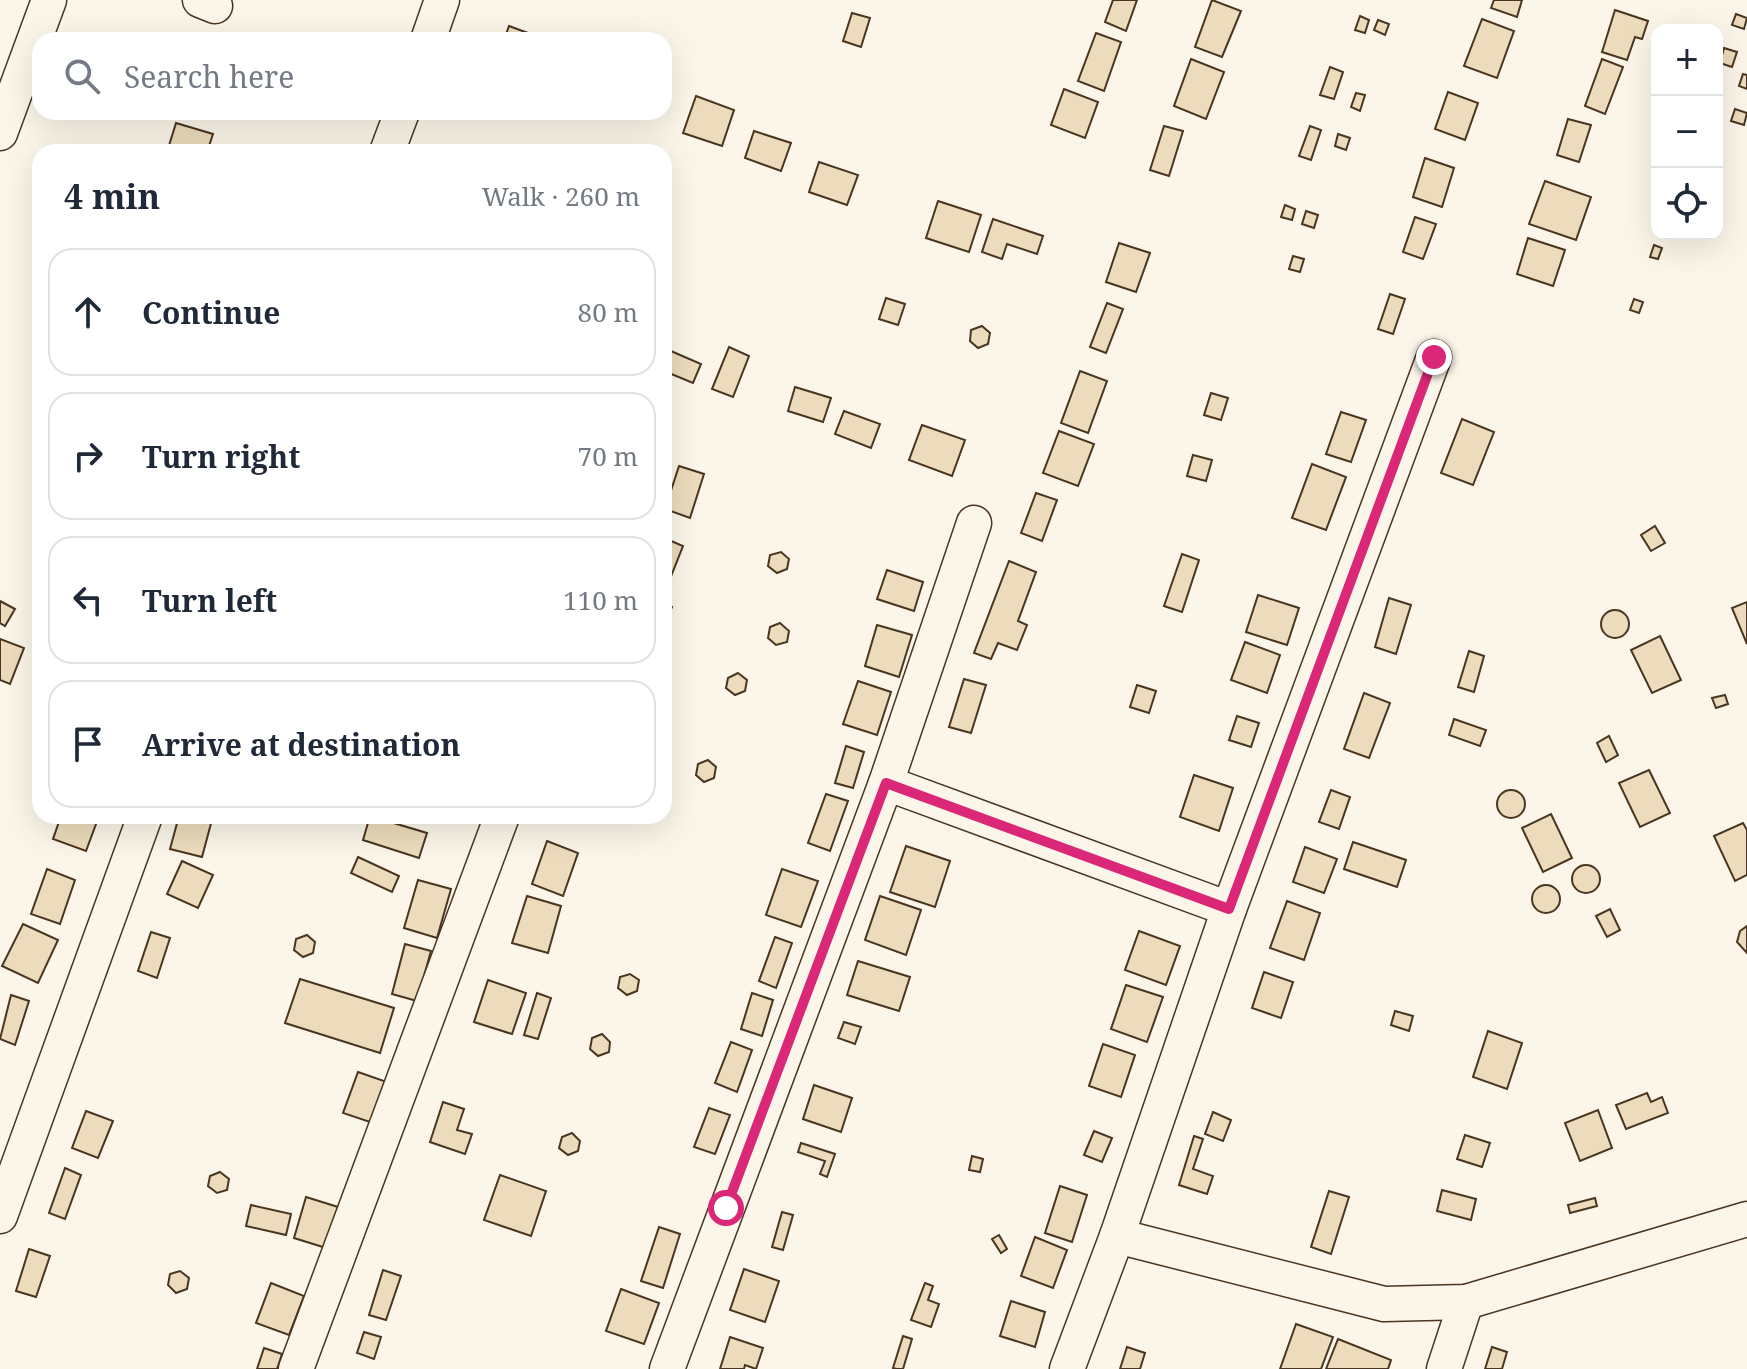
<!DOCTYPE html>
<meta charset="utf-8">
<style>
body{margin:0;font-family:"Noto Serif",serif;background:#f6f6f7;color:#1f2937}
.controls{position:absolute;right:24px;top:24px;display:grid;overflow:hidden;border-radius:16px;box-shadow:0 8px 32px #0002}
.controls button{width:72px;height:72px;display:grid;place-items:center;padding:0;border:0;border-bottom:2px solid #e0e1e3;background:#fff;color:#1f2937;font:40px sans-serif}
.stop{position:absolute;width:24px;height:24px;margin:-18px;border:6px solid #db2777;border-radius:50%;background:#fff}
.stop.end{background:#db2777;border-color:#fff;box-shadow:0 2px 8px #0008}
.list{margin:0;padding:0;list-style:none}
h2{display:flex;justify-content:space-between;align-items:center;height:104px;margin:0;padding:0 32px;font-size:34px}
h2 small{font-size:26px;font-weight:400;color:#747a83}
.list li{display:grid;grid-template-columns:52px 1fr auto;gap:24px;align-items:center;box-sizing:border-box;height:128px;margin:0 16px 16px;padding:0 16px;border:2px solid #e0e1e3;border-radius:24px}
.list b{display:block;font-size:30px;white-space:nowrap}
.list em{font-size:26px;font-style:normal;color:#747a83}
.icon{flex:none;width:44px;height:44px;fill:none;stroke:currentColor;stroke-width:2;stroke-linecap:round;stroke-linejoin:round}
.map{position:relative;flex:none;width:1747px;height:1369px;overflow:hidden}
.search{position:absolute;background:#fff;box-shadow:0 8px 32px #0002;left:32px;top:32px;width:640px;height:88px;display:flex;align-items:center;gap:20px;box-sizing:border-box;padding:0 28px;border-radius:24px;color:#747a83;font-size:30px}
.panel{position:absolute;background:#fff;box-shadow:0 8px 32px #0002;left:32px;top:144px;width:640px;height:680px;border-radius:24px}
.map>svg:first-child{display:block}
</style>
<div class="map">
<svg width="1747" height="1369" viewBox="0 0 1747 1369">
<rect width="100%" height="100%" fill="#fbf6e9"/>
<g fill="#ecdcbc" stroke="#4a3520" stroke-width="2">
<polygon points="1113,0 1137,0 1126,31 1105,22"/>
<polygon points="1212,0 1241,11 1222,57 1195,47"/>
<polygon points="1494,0 1522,0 1517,17 1491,8"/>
<polygon points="1615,10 1648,21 1642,39 1635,37 1627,60 1602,52"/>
<polygon points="852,13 870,18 861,47 843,41"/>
<polygon points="1736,14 1747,18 1744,29 1732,25"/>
<polygon points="1360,16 1369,20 1365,33 1355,30"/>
<polygon points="1482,19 1514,31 1497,78 1464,66"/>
<polygon points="1378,20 1389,24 1385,35 1374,30"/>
<polygon points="509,26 547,40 504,40"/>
<polygon points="1096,33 1121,42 1104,91 1078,81"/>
<polygon points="1724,48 1737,52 1732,67 1720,63"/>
<polygon points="1191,59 1224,72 1206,119 1174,106"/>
<polygon points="1602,59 1623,67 1605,114 1585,106"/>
<polygon points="1330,67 1343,72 1334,99 1320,95"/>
<polygon points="1743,74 1747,75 1747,89 1739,86"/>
<polygon points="1064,89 1098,102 1085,138 1051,125"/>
<polygon points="1448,92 1478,103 1465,140 1435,129"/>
<polygon points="1356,93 1365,95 1360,111 1351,107"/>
<polygon points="696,96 734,110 722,146 683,133"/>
<polygon points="1735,109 1747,113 1744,125 1731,121"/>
<polygon points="1568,119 1591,125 1579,162 1557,155"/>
<polygon points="176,123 213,134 207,152 167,152"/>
<polygon points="1164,126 1183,131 1169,176 1150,170"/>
<polygon points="1310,126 1321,130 1311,160 1299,156"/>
<polygon points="754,131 791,143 781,171 745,158"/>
<polygon points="1338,134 1350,138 1346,150 1335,146"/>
<polygon points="1425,158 1454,168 1442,207 1413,197"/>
<polygon points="819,162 858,175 847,205 809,192"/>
<polygon points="1545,181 1591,197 1576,240 1529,224"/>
<polygon points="938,201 981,215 969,252 926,238"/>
<polygon points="1285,205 1295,209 1292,220 1281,217"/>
<polygon points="1306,211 1318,215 1314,228 1302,224"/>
<polygon points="1415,217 1436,224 1423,259 1403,252"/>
<polygon points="993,219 1043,236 1037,254 1007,244 1002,259 982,252"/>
<polygon points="1528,238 1565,250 1553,286 1517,274"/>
<polygon points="1119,243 1150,253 1136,292 1106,282"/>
<polygon points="1654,245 1662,248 1658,259 1650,257"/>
<polygon points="1293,256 1304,259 1300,272 1289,269"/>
<polygon points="1390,294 1405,299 1393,334 1378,329"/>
<polygon points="886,298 905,304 898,325 879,319"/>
<polygon points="1634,299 1643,302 1639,313 1630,310"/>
<polygon points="1107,303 1123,309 1106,353 1090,347"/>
<polygon points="982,326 990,333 988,344 978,348 970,341 971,330"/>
<polygon points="729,347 749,356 733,397 712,389"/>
<polygon points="664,348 701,364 693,383 664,371"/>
<polygon points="1080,371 1107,381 1088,433 1061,423"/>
<polygon points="795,387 831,398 823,422 788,411"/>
<polygon points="1211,393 1228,398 1221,420 1204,415"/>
<polygon points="844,411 880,424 871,448 835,434"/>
<polygon points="1341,412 1366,420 1351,462 1326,454"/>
<polygon points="1462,419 1494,432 1473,485 1441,473"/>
<polygon points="922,425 965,440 952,476 909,460"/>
<polygon points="1059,431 1094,444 1078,486 1043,473"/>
<polygon points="1193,455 1212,460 1206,481 1187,476"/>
<polygon points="1312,464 1346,477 1326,530 1292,518"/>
<polygon points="679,466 704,474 690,518 665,509"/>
<polygon points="1036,493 1057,500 1042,541 1021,533"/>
<polygon points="1655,526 1665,543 1651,551 1641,535"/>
<polygon points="664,538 683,546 664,594"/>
<polygon points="781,552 789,559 787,569 777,573 768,566 770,555"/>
<polygon points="1182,554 1199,560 1182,612 1164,606"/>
<polygon points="1009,561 1036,572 1018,621 1027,625 1017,650 998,643 991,659 974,653"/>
<polygon points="887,570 923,582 914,611 877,599"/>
<polygon points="1258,595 1299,608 1287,645 1246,632"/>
<polygon points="1389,598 1411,605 1396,654 1375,647"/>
<polygon points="0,601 15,609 5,626 0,623"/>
<polygon points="1747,602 1747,644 1732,608"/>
<polygon points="664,603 672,607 664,625"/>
<circle cx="1615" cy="624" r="14"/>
<polygon points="780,623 789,631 787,642 776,645 768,638 770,627"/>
<polygon points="877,625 912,635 899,677 865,666"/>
<polygon points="1660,636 1681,680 1652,693 1631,650"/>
<polygon points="0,639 24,648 10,684 0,680"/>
<polygon points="1245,642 1280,655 1267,693 1231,680"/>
<polygon points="1469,651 1484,656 1474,692 1458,687"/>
<polygon points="738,673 747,680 745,691 735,695 726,688 728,678"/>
<polygon points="964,679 986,685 971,733 949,727"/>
<polygon points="858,681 891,692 877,735 843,724"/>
<polygon points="1137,685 1156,691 1149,713 1130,707"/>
<polygon points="1364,693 1390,703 1369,758 1344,749"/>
<polygon points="1725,695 1728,704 1716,708 1712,698"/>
<polygon points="1237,716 1259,723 1251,747 1229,740"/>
<polygon points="1454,719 1486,730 1480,746 1449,735"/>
<polygon points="1609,736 1618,755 1606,762 1597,743"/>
<polygon points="846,746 864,752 853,788 835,783"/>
<polygon points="708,760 716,767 714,778 704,782 696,775 698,764"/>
<polygon points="1649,770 1670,813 1640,827 1619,783"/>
<polygon points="1194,775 1233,788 1219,831 1180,817"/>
<polygon points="1331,790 1350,797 1339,829 1319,822"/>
<circle cx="1511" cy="804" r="14"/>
<polygon points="826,794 848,801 830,851 808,843"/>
<polygon points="1551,814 1572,858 1543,872 1522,828"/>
<polygon points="61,816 99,816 86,851 53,839"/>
<polygon points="179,816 213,816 202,857 170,849"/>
<polygon points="370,816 427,833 419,858 363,840"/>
<polygon points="1743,823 1747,830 1747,875 1735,881 1714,836"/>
<polygon points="547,841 578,853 563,896 532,884"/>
<polygon points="1353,842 1406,860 1397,887 1344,869"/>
<polygon points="906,846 950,861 935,907 890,892"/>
<polygon points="1305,847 1337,859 1324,893 1293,882"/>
<polygon points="358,857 399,876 392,892 351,873"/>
<polygon points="182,861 213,875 198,908 167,894"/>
<circle cx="1586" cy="879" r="14"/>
<polygon points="47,869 75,880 60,924 31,914"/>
<polygon points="782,869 818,881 801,927 766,915"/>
<polygon points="418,880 451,889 437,938 404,928"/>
<circle cx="1546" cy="899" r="14"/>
<polygon points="527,896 561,906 548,953 512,943"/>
<polygon points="880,896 921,910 906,955 865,940"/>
<polygon points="1287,901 1320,913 1304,960 1270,948"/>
<polygon points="1610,909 1620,930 1607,937 1596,916"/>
<polygon points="23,924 58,940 38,983 2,966"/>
<polygon points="1747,926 1747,953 1737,942 1740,931"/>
<polygon points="1139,931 1180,946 1166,985 1125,970"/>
<polygon points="151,932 170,938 157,978 138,971"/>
<polygon points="307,935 315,942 313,953 303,957 294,950 296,939"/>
<polygon points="775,937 792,943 776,988 759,981"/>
<polygon points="405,944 431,951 417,1001 392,994"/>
<polygon points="858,961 910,977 899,1011 847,995"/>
<polygon points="1264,972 1293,982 1281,1018 1252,1008"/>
<polygon points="630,974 639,980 637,991 627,995 618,988 620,977"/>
<polygon points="300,979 394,1008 380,1053 285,1023"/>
<polygon points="488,980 526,993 512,1034 474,1022"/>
<polygon points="1126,985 1163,997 1147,1042 1111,1029"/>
<polygon points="537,993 551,998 538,1039 524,1035"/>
<polygon points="752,993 773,1000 762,1036 741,1029"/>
<polygon points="11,995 29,1001 15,1045 0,1039"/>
<polygon points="1395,1011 1413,1016 1409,1031 1391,1025"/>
<polygon points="844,1022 861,1027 855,1044 838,1038"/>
<polygon points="1488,1031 1522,1043 1507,1089 1473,1077"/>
<polygon points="602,1034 610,1042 609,1052 598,1056 590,1049 592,1038"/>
<polygon points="731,1042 752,1050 737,1092 715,1083"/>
<polygon points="1103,1044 1135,1055 1121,1097 1089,1086"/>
<polygon points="358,1072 387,1082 373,1123 343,1113"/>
<polygon points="814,1085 852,1098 841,1132 803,1119"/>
<polygon points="1647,1093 1651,1102 1662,1097 1668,1113 1626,1129 1616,1105"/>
<polygon points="443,1102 464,1109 457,1130 472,1134 465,1154 430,1142"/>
<polygon points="709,1108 730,1115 715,1154 694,1147"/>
<polygon points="1598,1110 1612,1148 1580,1161 1565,1123"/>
<polygon points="86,1111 113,1121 98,1158 72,1148"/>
<polygon points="1213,1112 1231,1120 1223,1141 1205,1134"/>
<polygon points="1094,1131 1112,1138 1102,1162 1084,1155"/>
<polygon points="572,1133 580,1141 578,1151 568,1155 559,1148 562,1137"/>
<polygon points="1465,1135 1490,1143 1482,1167 1457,1159"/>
<polygon points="1194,1136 1203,1139 1193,1169 1213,1176 1207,1194 1179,1185"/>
<polygon points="801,1143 835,1154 827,1177 820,1174 825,1161 798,1152"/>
<polygon points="972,1156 983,1159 980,1172 969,1170"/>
<polygon points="65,1168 81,1175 65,1219 49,1213"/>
<polygon points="220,1172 229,1179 227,1190 217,1193 208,1186 210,1176"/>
<polygon points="500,1175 546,1191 531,1236 484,1220"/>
<polygon points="1060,1186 1087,1195 1072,1242 1045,1233"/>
<polygon points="1442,1190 1476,1199 1471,1220 1437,1211"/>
<polygon points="1329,1191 1349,1197 1331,1254 1311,1247"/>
<polygon points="306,1197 338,1207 326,1248 294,1238"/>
<polygon points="1595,1198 1597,1206 1570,1213 1568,1205"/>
<polygon points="251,1205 291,1214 286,1235 246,1226"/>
<polygon points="782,1212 793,1215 783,1250 772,1247"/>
<polygon points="659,1227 680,1234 663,1288 641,1281"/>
<polygon points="999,1235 1007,1249 1001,1253 992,1239"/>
<polygon points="1035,1237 1067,1250 1053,1288 1021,1276"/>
<polygon points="29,1249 50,1256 36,1297 16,1291"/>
<polygon points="744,1269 779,1281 765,1322 730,1310"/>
<polygon points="383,1270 401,1276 386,1320 369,1315"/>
<polygon points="180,1271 189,1278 187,1289 176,1293 168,1285 170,1274"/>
<polygon points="271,1283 304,1296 289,1335 256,1323"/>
<polygon points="925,1283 933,1286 928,1300 939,1304 931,1327 911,1320"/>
<polygon points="621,1289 659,1303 644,1344 606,1331"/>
<polygon points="1011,1301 1045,1312 1035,1347 1000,1336"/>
<polygon points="1296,1324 1333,1337 1321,1369 1280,1369"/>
<polygon points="364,1332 381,1337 374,1359 357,1353"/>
<polygon points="903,1336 912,1339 903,1369 897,1369 893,1368"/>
<polygon points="730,1337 763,1348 756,1369 745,1365 744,1369 720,1369"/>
<polygon points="1338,1339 1391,1360 1388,1369 1326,1369"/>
<polygon points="1127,1347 1145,1353 1140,1369 1120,1369"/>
<polygon points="1492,1347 1507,1352 1502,1369 1485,1369"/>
<polygon points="264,1348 282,1354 277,1369 257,1369"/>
</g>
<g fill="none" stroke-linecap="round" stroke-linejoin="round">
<defs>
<g id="minor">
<polyline points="200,0 215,6"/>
<polyline points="428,40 442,0"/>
<polyline points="0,133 49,0"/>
<polyline points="387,152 402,112"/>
<polyline points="886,783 1229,909"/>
<polyline points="0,1216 145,816"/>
<polyline points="1117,1236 1384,1304 1466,1302 1747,1219"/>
<polyline points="296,1369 502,816"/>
<polyline points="667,1369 886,783 974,523"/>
<polyline points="1067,1369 1117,1236 1229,909 1434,357"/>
<polyline points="1444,1369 1466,1302"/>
</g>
</defs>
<use href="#minor" stroke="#4a3520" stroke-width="37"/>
<use href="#minor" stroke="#fbf6e9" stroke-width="34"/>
</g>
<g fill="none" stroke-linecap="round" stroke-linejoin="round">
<polyline stroke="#db2777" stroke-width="10" points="726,1208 886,783 1229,909 1434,357"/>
</g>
</svg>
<div class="controls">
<button>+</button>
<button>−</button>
<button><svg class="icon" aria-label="locate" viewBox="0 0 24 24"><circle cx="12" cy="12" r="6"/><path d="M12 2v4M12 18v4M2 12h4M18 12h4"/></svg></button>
</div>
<div class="stop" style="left:726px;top:1208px"></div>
<div class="stop end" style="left:1434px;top:357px"></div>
<div class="search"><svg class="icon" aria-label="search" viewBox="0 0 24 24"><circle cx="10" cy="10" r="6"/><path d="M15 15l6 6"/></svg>Search here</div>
<section class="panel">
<h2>4 min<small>Walk · 260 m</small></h2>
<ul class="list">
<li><svg class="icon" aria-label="ahead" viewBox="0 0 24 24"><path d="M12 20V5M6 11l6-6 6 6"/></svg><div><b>Continue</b></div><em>80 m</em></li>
<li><svg class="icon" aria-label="right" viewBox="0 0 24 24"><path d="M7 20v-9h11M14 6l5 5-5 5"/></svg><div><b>Turn right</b></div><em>70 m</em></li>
<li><svg class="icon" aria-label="left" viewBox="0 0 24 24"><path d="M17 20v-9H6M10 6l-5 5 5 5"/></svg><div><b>Turn left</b></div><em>110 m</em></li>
<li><svg class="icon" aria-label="arrive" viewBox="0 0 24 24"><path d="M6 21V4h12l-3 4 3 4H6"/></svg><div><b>Arrive at destination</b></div></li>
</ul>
</section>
</div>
